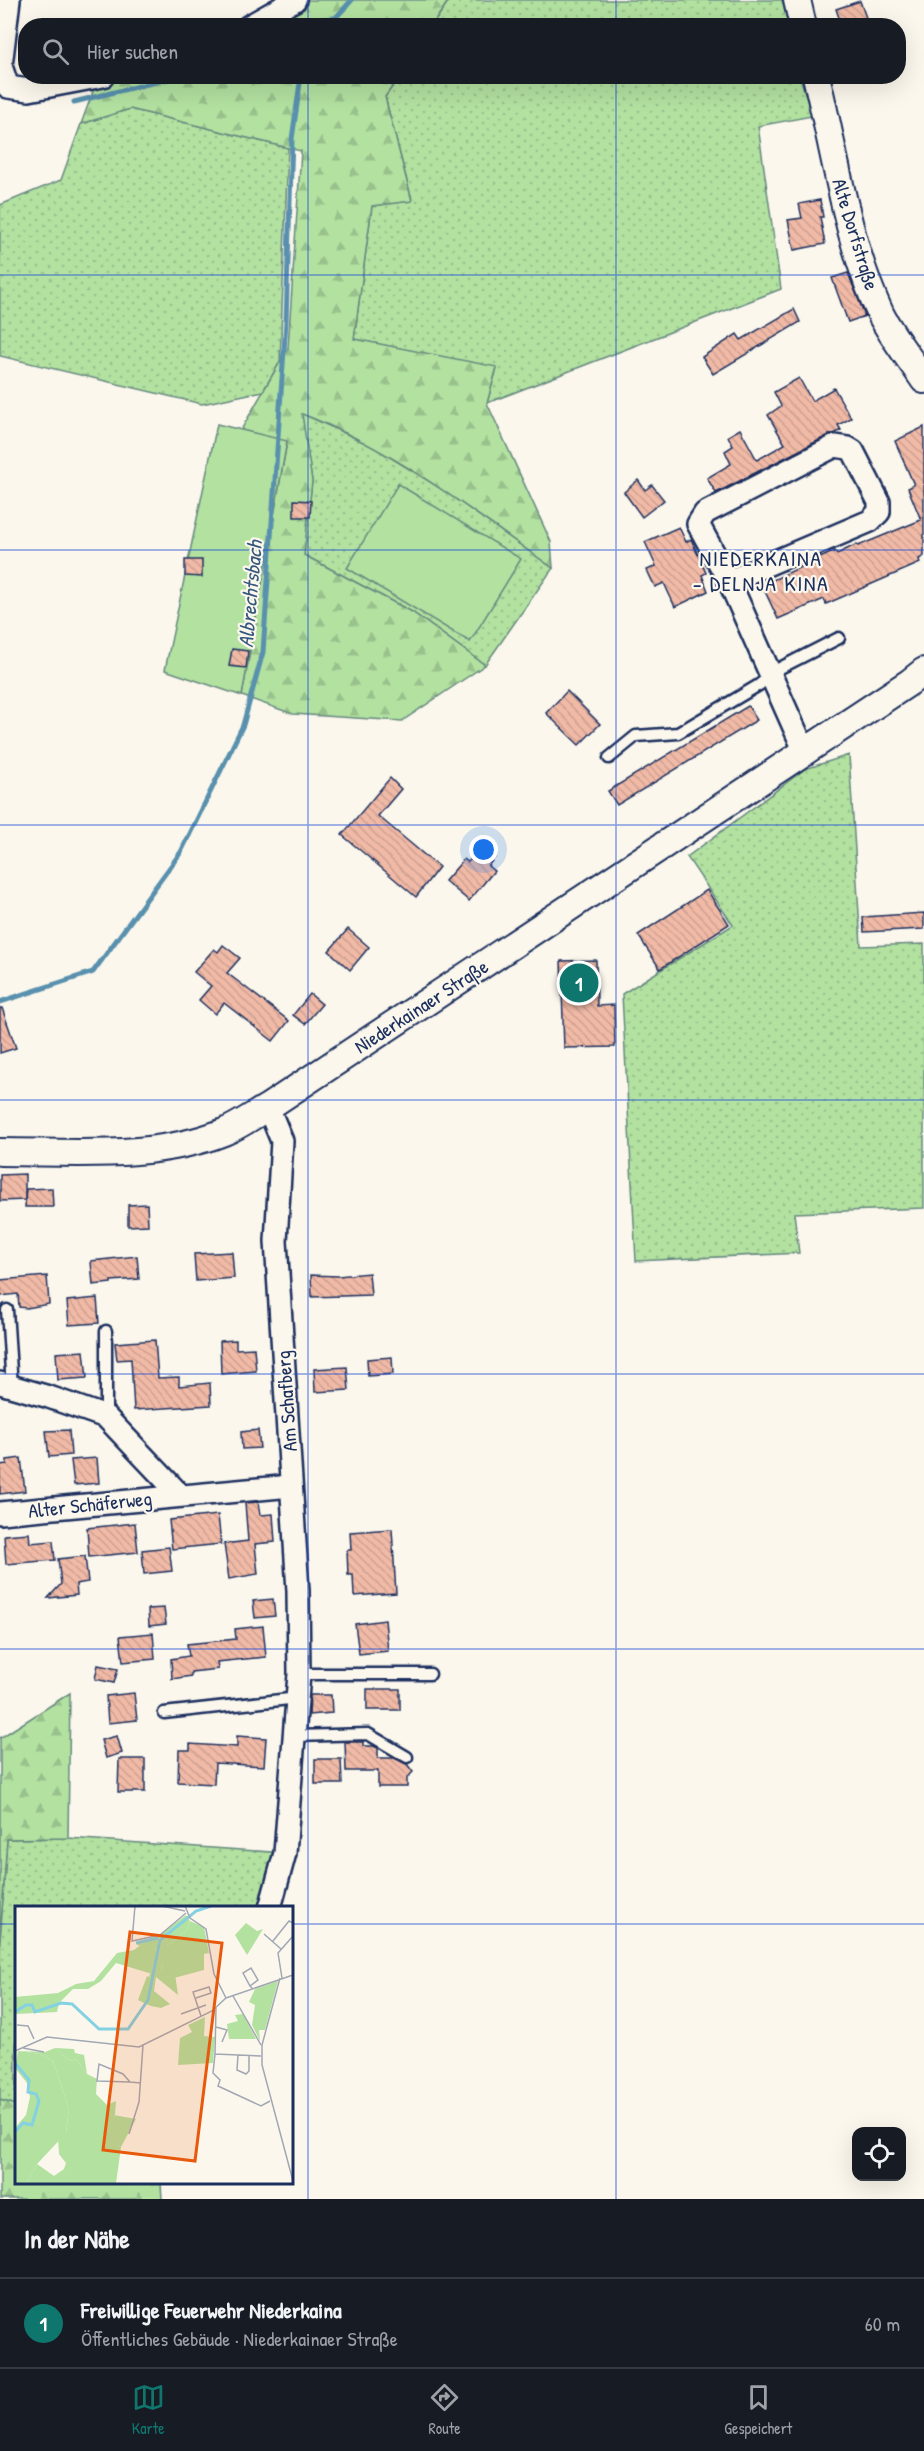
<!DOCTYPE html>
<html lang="de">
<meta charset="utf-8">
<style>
body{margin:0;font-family:"Patrick Hand",sans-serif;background:#242831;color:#f1f3f6}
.controls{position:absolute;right:18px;bottom:18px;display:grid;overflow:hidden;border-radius:12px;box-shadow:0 6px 24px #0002}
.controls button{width:54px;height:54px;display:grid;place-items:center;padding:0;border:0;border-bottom:2px solid #363941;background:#171b24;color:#f1f3f6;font:30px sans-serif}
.you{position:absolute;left:484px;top:850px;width:21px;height:21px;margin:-15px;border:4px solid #fff;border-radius:50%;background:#1a73e8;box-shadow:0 0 0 9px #1a73e833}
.badge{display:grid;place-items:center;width:39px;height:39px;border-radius:50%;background:#0f766e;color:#fff;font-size:20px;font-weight:700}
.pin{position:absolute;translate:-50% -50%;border:3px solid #fff;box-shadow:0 2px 6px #0006}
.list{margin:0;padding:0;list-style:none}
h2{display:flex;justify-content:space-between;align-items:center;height:78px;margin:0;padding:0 24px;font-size:26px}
h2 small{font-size:20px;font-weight:400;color:#9ea1a6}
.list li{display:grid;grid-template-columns:39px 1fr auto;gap:18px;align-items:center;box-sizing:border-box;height:90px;padding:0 24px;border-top:2px solid #363941}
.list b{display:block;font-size:22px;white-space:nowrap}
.list p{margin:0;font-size:20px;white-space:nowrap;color:#9ea1a6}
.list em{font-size:20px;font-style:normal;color:#9ea1a6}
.icon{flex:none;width:33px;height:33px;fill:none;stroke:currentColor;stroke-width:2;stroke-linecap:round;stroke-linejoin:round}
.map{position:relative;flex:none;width:924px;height:2199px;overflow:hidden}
.search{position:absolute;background:#171b24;box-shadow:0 6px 24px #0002;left:18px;right:18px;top:18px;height:66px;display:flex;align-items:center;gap:15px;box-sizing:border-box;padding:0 21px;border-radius:24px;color:#9ea1a6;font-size:22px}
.sheet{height:168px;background:#171b24}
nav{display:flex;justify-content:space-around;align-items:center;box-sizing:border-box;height:84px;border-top:2px solid #363941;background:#171b24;font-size:16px;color:#9ea1a6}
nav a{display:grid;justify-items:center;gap:3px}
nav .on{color:#0f766e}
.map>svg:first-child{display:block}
</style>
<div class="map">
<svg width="924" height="2199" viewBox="0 0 924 2199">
<defs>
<pattern id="grass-dots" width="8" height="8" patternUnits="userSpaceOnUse" patternTransform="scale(1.5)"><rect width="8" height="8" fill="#b2e1a0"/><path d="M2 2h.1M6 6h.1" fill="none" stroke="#98c18c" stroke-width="1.8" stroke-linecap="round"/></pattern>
<pattern id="forest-firs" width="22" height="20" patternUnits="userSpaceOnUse" patternTransform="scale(1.5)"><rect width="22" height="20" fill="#b2e1a0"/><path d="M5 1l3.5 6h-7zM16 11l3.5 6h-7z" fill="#98c18c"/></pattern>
<pattern id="building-back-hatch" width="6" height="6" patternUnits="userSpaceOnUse" patternTransform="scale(1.5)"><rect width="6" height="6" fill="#f1baa6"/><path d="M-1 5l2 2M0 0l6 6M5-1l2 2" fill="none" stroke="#cea091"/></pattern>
</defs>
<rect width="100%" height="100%" fill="#fbf7ec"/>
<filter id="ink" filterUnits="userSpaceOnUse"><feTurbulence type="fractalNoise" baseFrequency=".0167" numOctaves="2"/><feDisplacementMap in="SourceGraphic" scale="12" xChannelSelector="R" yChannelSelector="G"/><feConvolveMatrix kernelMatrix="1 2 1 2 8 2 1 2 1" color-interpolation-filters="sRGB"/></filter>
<g filter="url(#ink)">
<g fill="url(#grass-dots)" stroke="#66887f" stroke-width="1.5">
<polygon points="449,0 782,0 788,25 432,26"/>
<polygon points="399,77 800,77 812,116 758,126 781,289 487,403 497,368 354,339 372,206 412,200 385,97"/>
<polygon points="130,109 288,148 280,362 263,391 202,404 0,356 0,205 61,180 81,124"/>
<polygon points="301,413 372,446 440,488 553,568 485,665 412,612 304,555 312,481"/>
<polygon points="849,755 861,946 924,944 924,1208 794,1213 799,1253 636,1261 622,994 733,925 687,857 805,769"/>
<polygon points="68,1838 285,1853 264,1908 16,1908 16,2105 0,2100 0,1940 7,1839"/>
</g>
<g fill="url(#forest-firs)" stroke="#66887f" stroke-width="1.5">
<polygon points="295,0 449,0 432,25 249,26"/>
<path d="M103,77H399L385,97L412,201L372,206L354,339L497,367L487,403L551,542L553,568C473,512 394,449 302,414L312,481L304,555L412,612L485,665L402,721L293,714L242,696L287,442L241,430L288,348L301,151L130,109L81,124L98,78Z"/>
<polygon points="70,1693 68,1838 7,1839 0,1940 0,1738"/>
<polygon points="0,2100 16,2105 16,2182 161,2183 162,2199 0,2199"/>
</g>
<g fill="#b2e1a0" stroke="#66887f" stroke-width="1.5">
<polygon points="217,424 287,441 242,696 165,670"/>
<polygon points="398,484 521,559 470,642 347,568"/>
</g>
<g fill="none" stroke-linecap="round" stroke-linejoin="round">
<g stroke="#5990ad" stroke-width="5">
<polyline points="314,20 333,18"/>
<polyline points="328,26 352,0"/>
<polyline points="74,102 180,76"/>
<polyline points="0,1002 93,972 181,852 243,725 263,652 286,321 292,139 301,76"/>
</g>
</g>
<g fill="url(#building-back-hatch)" stroke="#1b2f5e" stroke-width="1.5">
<polygon points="860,1 869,26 842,26 836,9"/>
<polygon points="820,200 823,217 820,217 825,244 794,250 788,220 802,218 799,204"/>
<polygon points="848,273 865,316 848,322 832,278"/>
<polygon points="794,309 800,322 713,374 702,357 737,334 741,340"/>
<polygon points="799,378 812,401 834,388 851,418 838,425 841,430 836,433 829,435 716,493 707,478 731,464 725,451 733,446 728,436 740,429 757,460 785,444 768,415 781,406 774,392"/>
<polygon points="924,427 924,556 919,559 920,563 826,604 824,599 778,619 762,585 835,551 837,554 857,544 858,546 921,520 908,488 914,485 895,441"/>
<polygon points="638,480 645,490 652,485 664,500 642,517 624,492"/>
<polygon points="294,500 311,501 310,517 294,517"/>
<polygon points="679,527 686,542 691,539 706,573 702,575 708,591 675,607 664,583 655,587 647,570 656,566 645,542"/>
<polygon points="185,560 202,560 202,577 185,576"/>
<polygon points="232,649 248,651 246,668 229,666"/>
<polygon points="567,691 600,724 579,745 546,713"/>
<polygon points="748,706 757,720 617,805 608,791"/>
<polygon points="390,778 401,789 378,816 439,867 416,897 342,835"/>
<polygon points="483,847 495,857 488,866 494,871 469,901 445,881 464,859 468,862"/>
<polygon points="707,890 729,924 660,969 638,935"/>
<polygon points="924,913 924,929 864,932 863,917"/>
<polygon points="348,929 369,947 350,970 329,951"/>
<polygon points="223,945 240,958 227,973 289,1021 273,1041 224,1003 215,1014 199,1000 211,986 194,972 214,949 218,952"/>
<polygon points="596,960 597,1006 614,1005 615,1047 564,1048 561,961"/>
<polygon points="310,994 322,1004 305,1024 293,1015"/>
<polygon points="0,1008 2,1008 16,1048 0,1053"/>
<polygon points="25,1174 25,1200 0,1201 0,1175"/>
<polygon points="52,1188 53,1207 25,1207 26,1189"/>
<polygon points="147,1204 148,1225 128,1226 128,1205"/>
<polygon points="232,1252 234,1278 196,1281 194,1254"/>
<polygon points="137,1256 139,1279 111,1281 111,1283 93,1285 91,1261"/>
<polygon points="369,1273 371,1295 312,1297 311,1275 338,1276"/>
<polygon points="47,1276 49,1304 27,1308 19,1307 18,1294 1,1296 0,1280"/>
<polygon points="97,1298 99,1323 69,1325 67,1301"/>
<polygon points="155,1340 158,1378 179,1377 179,1386 210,1383 211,1405 134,1410 131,1359 117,1360 115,1343"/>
<polygon points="236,1340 236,1349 254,1348 256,1371 221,1374 220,1341"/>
<polygon points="84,1351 87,1378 58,1380 56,1353"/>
<polygon points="392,1357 393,1374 368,1376 367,1359"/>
<polygon points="347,1367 349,1390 315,1392 314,1369"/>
<polygon points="69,1430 71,1455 49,1457 46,1431"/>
<polygon points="258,1430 260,1448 242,1449 241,1432"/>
<polygon points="21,1458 25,1491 0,1494 0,1465 7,1464 7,1460"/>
<polygon points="97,1458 99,1483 74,1485 71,1460"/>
<polygon points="258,1502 260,1515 273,1514 275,1542 255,1544 258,1574 229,1579 224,1544 248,1541 245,1503"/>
<polygon points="218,1515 221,1544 172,1549 169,1520"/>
<polygon points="135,1523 138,1552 89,1557 87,1528"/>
<polygon points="392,1529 396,1593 354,1596 353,1575 348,1575 347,1550 351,1550 350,1532"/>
<polygon points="29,1533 30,1543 53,1541 55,1560 6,1564 4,1535"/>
<polygon points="169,1547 172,1571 144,1574 142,1550"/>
<polygon points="85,1556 88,1582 76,1584 77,1595 48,1598 61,1584 58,1559"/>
<polygon points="273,1599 275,1616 255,1618 253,1601"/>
<polygon points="164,1608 166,1624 149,1626 148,1609"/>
<polygon points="385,1620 388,1651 359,1654 355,1624"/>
<polygon points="263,1626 266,1657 217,1662 218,1669 191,1672 191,1676 172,1679 171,1659 189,1656 187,1644 236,1639 235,1629"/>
<polygon points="153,1633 155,1659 123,1662 120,1636"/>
<polygon points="98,1665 118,1669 114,1683 95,1679"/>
<rect x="367" y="1689" width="33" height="21"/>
<polygon points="134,1693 137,1720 108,1723 106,1696"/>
<polygon points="310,1695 331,1695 332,1713 309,1715"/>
<polygon points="117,1736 122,1753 106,1758 101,1740"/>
<polygon points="237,1736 266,1738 264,1766 215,1763 214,1784 178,1782 179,1750 190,1750 190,1744 237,1747"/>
<polygon points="345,1742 363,1742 363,1746 373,1746 378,1748 378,1758 394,1758 407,1764 413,1772 407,1778 407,1787 378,1787 378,1771 346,1771"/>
<polygon points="119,1759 145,1759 145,1792 118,1792"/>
<polygon points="315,1759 341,1759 342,1784 315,1784"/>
</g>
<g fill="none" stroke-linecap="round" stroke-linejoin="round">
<defs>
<g id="service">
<polyline points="609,758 636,736 678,733 759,685 780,668 839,638"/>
<polyline points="7,1310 12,1387"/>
<polyline points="106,1417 106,1331"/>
<polyline points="299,1674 430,1674"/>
<polyline points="164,1713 298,1698"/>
<polyline points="295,1736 368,1734 407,1757"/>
</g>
<g id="minor">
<polyline points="9,0 1,66 8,87 29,90 103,76"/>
<polyline points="249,26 295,0"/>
<polyline points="729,581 870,521 879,512 879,502 853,451 848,448 835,446 705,513 698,524 729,581 805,752"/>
<polyline points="268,1107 282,1141 276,1241 298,1591 299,1674 285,1853 270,1908"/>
<polyline points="0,1383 49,1397 106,1417 180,1495"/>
<polyline points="0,1513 291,1486"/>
</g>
<g id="tertiary">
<polyline points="797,0 803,26"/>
<path d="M816,76C836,156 846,240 881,315C893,338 910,359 924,380"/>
<path d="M0,1152C75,1152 153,1160 224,1132C239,1126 254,1115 268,1107L910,682L924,671"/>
</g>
</defs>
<use href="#service" stroke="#1b2f5e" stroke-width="15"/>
<use href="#minor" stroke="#1b2f5e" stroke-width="26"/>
<use href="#tertiary" stroke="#1b2f5e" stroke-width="30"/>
<use href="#service" stroke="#fbf7ec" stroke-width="10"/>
<use href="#minor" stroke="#fbf7ec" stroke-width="21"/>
<use href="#tertiary" stroke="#fbf7ec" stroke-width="26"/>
</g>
</g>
<path fill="none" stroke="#1d4ed8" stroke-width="1.5" stroke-opacity="0.55" d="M308,0V26M616,0V26M308,76V2199M616,76V2199M0,275H924M0,550H924M0,825H924M0,1100H924M0,1374H924M0,1649H924M0,1924H16M291,1924H924"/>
<g text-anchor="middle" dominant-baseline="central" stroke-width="4.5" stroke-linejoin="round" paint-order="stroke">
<g font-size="20" fill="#1b2f5e" stroke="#fbf7ec">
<text transform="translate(856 234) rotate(73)">Alte Dorfstraße</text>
<text transform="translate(421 1006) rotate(-33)">Niederkainaer Straße</text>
<text transform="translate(286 1401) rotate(-94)">Am Schafberg</text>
<text transform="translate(90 1504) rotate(-6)">Alter Schäferweg</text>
</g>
<g font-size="21" font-style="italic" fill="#35587f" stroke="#fbf7ec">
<text transform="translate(250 594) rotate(-85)">Albrechtsbach</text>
</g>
<g font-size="22" letter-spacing="1.5" fill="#1b2f5e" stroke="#fbf7ec">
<text x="761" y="558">NIEDERKAINA<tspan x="761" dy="25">- DELNJA KINA</tspan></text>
</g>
</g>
<g transform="translate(15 1906)">
<rect width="278" height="278" fill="#fbf7ec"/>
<path d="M175,15L189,21L194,47L189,48V64L159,72L160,69L146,64L152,40L172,24ZM231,17L242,25L248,23L232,49L220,29ZM127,38L142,44L137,68L101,57L86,75L73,83H58L44,97L42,106L0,108V91L43,87L61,78L79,75L102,47L119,44ZM228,108L241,133H214L212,118L223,115L220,109ZM190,111L189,130L200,131L198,157L163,159L165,132L177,126L173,119ZM40,142L59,143L60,147L69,149L72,168L61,153L55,155ZM3,145L25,148L38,155L54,203L51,227L22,258L12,277H0V222L11,209L15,191L12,177L0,162ZM93,208L121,213L106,241L88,234Z" fill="#b2e1a0"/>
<path d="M171,9L175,15L172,24L152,40L154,51H150L146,63L160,68L163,89L141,71L139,85L155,98L146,102L136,100L131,98L138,73L134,71L143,44L122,39L124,35L142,31ZM40,142L55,155L61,153L72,168L82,173L81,188L92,199L101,195L100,209H93L89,233L106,241L101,277H12L22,258L39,270L49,263L51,257L44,248L43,232L51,227L54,203L38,155L25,148L3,145L30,146Z" fill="#b2e1a0"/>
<path d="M132,70L138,73L131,98L123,94ZM263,75L250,124H244L245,135L237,119L240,99L234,96L240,83Z" fill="#b2e1a0"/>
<path fill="none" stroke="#83d1e2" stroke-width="3" d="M121,37L143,32M0,106L11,99H17L20,106L46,97L57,98L84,123H113L133,94L145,34L181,5L196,0M0,157L14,174L13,186L21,188L24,195L17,219L8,217L0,226"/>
<path fill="none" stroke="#a1a7b3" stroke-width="1.5" d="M120,0L117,35L145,29L171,7M147,0L170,5M170,0L175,12L191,23L199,68L211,92M249,28L266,43M258,35L274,15L278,17M265,72L247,139V159L278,275M267,72L263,47L278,30M235,80L243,74L236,62L228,67L235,80L238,83M218,90L246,139M181,92L196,87L194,81L178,86L186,110M201,102L200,148L246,150M166,108L191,99M2,119L13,120L19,133M201,121L212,124L207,136M8,142L29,146M0,145L32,131L124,141L197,105L211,92L278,69M200,148L198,167L205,174L203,180L246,200L255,195M223,149L222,164L231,168L234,165V150M115,176L82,175L84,158L108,168L115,176L126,177M114,228L124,196L128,139"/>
<path fill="#e8590c" fill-opacity="0.15" stroke="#e8590c" stroke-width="3" d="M115,26L207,37L180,255L88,244Z"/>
<rect width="278" height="278" fill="none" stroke="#1b2f5e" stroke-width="3"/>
</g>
</svg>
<div class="controls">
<button><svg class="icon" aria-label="locate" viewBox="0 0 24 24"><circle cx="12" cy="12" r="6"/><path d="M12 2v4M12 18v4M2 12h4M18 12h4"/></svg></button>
</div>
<div class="you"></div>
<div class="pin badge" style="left:579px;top:983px">1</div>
<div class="search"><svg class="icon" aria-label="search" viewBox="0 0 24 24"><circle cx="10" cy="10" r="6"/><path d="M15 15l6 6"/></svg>Hier suchen</div>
</div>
<section class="sheet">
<h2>In der Nähe<small></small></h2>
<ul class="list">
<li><span class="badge">1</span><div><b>Freiwillige Feuerwehr Niederkaina</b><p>Öffentliches Gebäude · Niederkainaer Straße</p></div><em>60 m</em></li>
</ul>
</section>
<nav>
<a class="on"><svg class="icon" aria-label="map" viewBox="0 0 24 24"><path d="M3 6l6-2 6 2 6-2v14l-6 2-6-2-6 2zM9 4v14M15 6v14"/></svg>Karte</a>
<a><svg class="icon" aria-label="directions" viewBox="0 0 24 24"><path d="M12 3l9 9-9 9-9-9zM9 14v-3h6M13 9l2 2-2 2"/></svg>Route</a>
<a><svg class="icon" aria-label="saved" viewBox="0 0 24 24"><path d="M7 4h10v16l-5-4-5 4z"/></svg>Gespeichert</a>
</nav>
